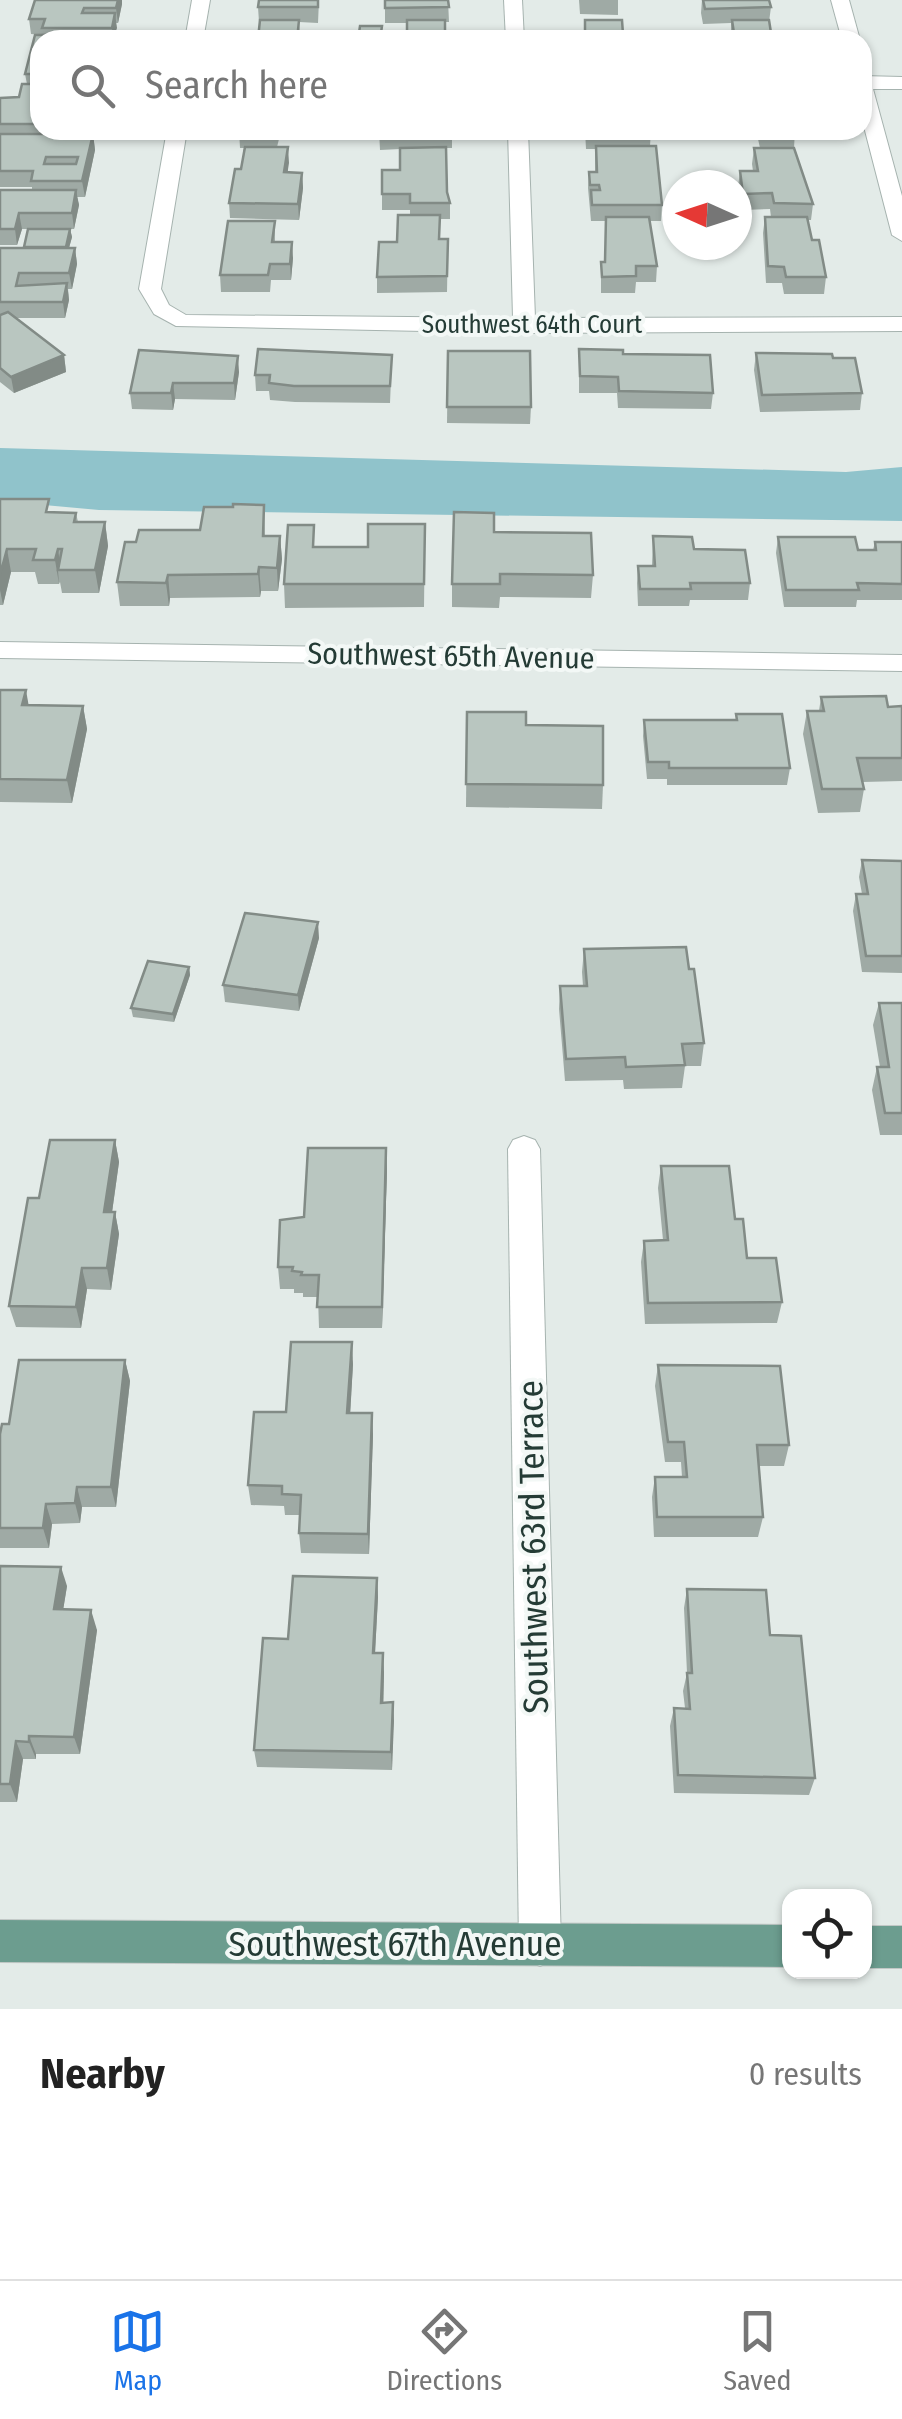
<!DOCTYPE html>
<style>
body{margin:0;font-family:"Fira Sans Condensed",sans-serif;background:#f2f2f2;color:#222}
.controls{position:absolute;right:30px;bottom:30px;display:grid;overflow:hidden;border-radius:20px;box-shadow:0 2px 8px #0004}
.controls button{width:90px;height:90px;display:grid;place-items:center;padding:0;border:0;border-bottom:2px solid #e0e0e0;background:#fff;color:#222;font:50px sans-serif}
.compass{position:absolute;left:662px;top:170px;width:90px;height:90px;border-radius:50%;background:#fff;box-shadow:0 2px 8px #0004;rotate:273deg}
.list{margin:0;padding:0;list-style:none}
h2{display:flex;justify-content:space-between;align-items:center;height:130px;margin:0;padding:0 40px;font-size:42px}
h2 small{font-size:32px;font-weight:400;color:#767676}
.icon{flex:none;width:55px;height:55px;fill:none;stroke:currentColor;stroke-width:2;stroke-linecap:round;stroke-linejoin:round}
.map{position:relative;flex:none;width:902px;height:2009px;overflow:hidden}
.search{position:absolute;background:#fff;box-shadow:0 2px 8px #0004;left:30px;right:30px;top:30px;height:110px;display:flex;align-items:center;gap:25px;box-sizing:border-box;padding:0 35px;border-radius:30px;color:#767676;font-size:38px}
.sheet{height:270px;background:#fff}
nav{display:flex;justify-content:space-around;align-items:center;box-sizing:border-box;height:140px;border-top:2px solid #e0e0e0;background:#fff;font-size:28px;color:#767676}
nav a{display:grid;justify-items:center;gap:5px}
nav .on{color:#1a73e8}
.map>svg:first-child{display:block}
</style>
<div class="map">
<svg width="902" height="2009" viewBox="0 0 902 2009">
<rect width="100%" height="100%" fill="#e3ebe8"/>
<polygon fill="#90c3cb" points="0,448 846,472 902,467 902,521 99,510 0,501"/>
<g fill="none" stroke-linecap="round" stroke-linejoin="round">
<defs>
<g id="minor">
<polygon points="192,0 210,0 203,40 185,40"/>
<polygon points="504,0 522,0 524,40 506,40"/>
<polygon points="831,0 849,0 860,40 842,40"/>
<polygon points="862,76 902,77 902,89 873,89 902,196 902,241 892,235 862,119"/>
<polygon points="167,130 187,130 161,289 169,305 186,315 513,318 508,130 528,130 535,318 902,317 902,331 524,333 176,326 154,314 139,289"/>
<polygon points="0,642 902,655 902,671 0,658"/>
<polygon points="524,1136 535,1140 540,1149 561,1945 555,1960 540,1966 525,1960 519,1945 508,1149 513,1140"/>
</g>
<g id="major">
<polygon points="0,1920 790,1925 790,1967 0,1962"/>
<rect x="864" y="1926" width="38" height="42"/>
</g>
</defs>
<use href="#minor" stroke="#a6b3af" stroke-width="2"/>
<use href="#major" stroke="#c2c8c6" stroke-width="2"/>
<use href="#minor" fill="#fff" fill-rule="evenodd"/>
<use href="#major" fill="#6c9d8f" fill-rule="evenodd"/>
</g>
<g fill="#9faaa5">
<polygon points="35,0 122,0 122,4 118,23 116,23 115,34 123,34 124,40 40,40 40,130 60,130 59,134 93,134 95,150 85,197 77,197 79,205 74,229 70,229 72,237 69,248 75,248 77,264 72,289 68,289 69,300 65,318 17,318 64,355 66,372 14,393 0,382 0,248 24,248 28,229 22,229 17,245 0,245 0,190 32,190 32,187 0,187 0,98 19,97 22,84 27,84 25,74 35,35 43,35 31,34 29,19"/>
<polygon points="319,0 318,23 299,22 300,35 258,39 260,22 259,22 258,7"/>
<polygon points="385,0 448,0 449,22 445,22 407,39 407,23 385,23"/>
<polygon points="579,0 618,0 618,15 580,14"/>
<polygon points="702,0 771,7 769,22 772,39 731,40 731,23 703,24 701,13"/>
<polygon points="360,26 382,26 381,40 359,40"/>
<polygon points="239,130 305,130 304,139 279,139 277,147 288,147 288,172 302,173 303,188 299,220 230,218 229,203 241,169 244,148 240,148"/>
<polygon points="379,130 452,132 452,148 446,148 447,192 450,203 450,219 440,219 440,239 448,239 447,292 377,293 377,277 410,215 410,210 382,210 382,170 400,170 400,149 380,150"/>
<polygon points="585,130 651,130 650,146 662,205 661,221 650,221 657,266 656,282 636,282 635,293 601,293 601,262 605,262 606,221 591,221 588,188 589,172 595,172 595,149 586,149"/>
<polygon points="731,130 795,130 794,148 813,204 811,220 808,220 812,240 826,277 824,294 784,294 782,283 766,283 763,233 765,217 771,217 770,209 742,210 738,187 740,171 753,171 752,164 754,148 760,148 758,139 732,139"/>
<polygon points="275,221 275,242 293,258 291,280 271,280 270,292 221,292 220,275"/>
<polygon points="579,349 623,354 713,393 711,409 618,408 617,393 579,393"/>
<polygon points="139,350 239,372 235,400 175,399 173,410 132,409 130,393"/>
<polygon points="448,351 531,407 530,424 447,423"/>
<polygon points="756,353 833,358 862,393 860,410 760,412 754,370"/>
<polygon points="392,355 390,403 295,402 270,400 269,391 256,391 255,375"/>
<polygon points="0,499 52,513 76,513 78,522 105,522 108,546 99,593 62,593 60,582 59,584 38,584 35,572 11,572 3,605 0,605"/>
<polygon points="264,505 265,536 280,536 282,559 278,591 261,591 260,597 170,598 169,606 120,606 117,582 136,542 200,530 233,507"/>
<polygon points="425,524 424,607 285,608 284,584 316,547 368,547"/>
<polygon points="494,532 593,575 591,598 500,597 499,608 452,607 452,584"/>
<polygon points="653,536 694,549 750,583 748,600 690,600 689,606 638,606 637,583 638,566 652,566"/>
<polygon points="778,537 858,550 873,550 875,542 902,542 902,600 857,600 856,607 784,607 776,553"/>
<polygon points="0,690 29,705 83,706 87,729 72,803 0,802"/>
<polygon points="821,697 888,707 902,706 902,781 863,782 864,789 860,812 818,813 803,734 807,711 819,711"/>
<polygon points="467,712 603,785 602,809 466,807"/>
<polygon points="736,714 790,768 787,785 667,785 667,779 647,779 643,736 644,720 736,720"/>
<polygon points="862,860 902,861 902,973 862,972 853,911 856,894 862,894 859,877"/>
<polygon points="319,938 299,1011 225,1002 223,985"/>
<polygon points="584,949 689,969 704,1043 701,1066 685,1066 682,1088 624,1089 623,1080 565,1081 559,1009 560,986 583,986 582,972"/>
<polygon points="189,967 190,975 174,1022 133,1017 131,1008"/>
<polygon points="879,1003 902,1003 902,1135 880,1135 872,1090 877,1067 880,1067 873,1025"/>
<polygon points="115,1140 119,1162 112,1212 115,1212 119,1234 111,1290 87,1289 81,1328 16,1327 9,1306 39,1198"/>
<polygon points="386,1148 387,1170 382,1328 319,1328 318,1297 303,1297 303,1293 294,1293 294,1289 280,1289 278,1267 304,1217"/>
<polygon points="661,1166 735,1219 747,1258 782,1302 777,1323 645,1324 641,1262 644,1241 663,1240 658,1188"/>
<polygon points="125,1360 130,1381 116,1507 82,1507 80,1523 52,1524 49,1548 0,1548 0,1434 9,1424"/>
<polygon points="353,1364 350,1413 373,1434 369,1554 301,1553 299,1533 300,1515 285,1515 284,1506 251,1505 248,1485 286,1412"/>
<polygon points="658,1365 789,1445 784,1466 758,1466 763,1517 758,1537 654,1537 652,1497 655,1477 682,1477 681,1462 665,1462 655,1386"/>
<polygon points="0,1566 67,1586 63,1610 97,1630 80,1754 36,1754 36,1759 23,1759 17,1802 0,1802"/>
<polygon points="377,1578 378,1597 375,1653 384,1672 383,1703 393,1702 392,1770 257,1767 254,1750 288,1639"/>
<polygon points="687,1589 770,1635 815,1778 809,1795 674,1793 670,1726 674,1708 685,1708 683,1691 687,1673 684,1608"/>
</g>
<g fill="#828b86">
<polygon points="118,0 122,0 122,4 118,23 116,8"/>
<polygon points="115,13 117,28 113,40 112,28"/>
<polygon points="93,134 95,150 85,197 82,181"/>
<polygon points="288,147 289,163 285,188 284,172"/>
<polygon points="302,173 303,188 299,220 298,204"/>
<polygon points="76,190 79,205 74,229 72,213"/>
<polygon points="19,213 22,229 17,245 15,229"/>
<polygon points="70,229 72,237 67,255 66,247"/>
<polygon points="292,242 293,258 291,280 290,264"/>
<polygon points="75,248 77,264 72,289 69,273"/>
<polygon points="67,283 69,300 65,318 63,302"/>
<polygon points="64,355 66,372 14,393 11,377"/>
<polygon points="238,356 239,372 235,400 234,383"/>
<polygon points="173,383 175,399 173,410 171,393"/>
<polygon points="105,522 108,546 99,593 95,570"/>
<polygon points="280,536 282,559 278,591 277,568"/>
<polygon points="7,549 11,572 3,605 0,590 0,575"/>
<polygon points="58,549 61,570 58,570 59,584 55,560"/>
<polygon points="259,567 261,591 260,597 258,574"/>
<polygon points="168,575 170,598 169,606 166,583"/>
<polygon points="26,690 30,713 22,705"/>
<polygon points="83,706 87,729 72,803 67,780"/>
<polygon points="318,922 319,938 299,1011 298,995"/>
<polygon points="189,967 190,975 174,1022 173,1014"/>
<polygon points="115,1140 119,1162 109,1234 104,1212"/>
<polygon points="386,1148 387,1170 382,1328 382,1307"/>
<polygon points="115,1212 119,1234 111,1290 107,1268"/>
<polygon points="82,1268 87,1289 81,1328 76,1307"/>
<polygon points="352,1342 353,1364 349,1434 347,1413"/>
<polygon points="125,1360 130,1381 116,1507 111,1487"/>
<polygon points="372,1413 373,1434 369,1554 368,1534"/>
<polygon points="77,1487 82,1507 80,1523 75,1503"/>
<polygon points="46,1504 52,1524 49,1548 43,1528"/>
<polygon points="61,1567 67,1586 60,1629 54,1609"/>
<polygon points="377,1578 378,1597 374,1672 373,1653"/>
<polygon points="91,1610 97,1630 80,1754 74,1737"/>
<polygon points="383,1653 384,1672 383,1721 381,1703"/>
<polygon points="393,1702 394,1721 392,1770 391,1752"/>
<polygon points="29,1736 36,1754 36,1759 29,1742"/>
<polygon points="16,1741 23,1759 17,1802 10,1784"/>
</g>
<g fill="#b9c6c0" stroke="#828b86" stroke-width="2.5" fill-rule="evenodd">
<polygon points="35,0 118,0 116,8 84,8 82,13 115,13 112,28 42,28 45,19 29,19"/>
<polygon points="259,0 318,0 318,7 258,7"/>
<polygon points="385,0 448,0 449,7 385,8"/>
<polygon points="703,0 769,0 771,7 705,9"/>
<polygon points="260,20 299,20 297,40 313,40 252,40 252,39 258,39"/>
<polygon points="407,20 445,20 445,38 452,38 452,40 390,40 407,39"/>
<polygon points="585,20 622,20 623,34 640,34 640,40 585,40"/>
<polygon points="732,20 769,20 772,39 780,39 780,40 735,40"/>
<polygon points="360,26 382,26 381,33 359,33"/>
<polygon points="123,34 122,40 40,40 40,74 25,74 35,35"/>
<polygon points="22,84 40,84 40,124 0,124 0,98 19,97"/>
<polygon points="239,130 277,130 276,132 239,132"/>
<polygon points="379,130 452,130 452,132 379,134"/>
<polygon points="586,130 651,130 651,133 587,133"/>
<polygon points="761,130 795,130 796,133 762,132"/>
<path d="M0,134H93L82,181H31L33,171H0ZM46,157H78L76,164H44Z"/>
<polygon points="596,146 656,146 662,205 592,205 591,190 600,190 599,185 590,185 589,172 597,172"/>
<polygon points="245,147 288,147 284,172 302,173 298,204 229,203 235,169 241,169"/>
<polygon points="446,147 447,192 450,203 410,203 410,194 382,194 382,170 400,170 400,148"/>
<polygon points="754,148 794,148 813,204 774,203 772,193 743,194 740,171 758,171"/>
<polygon points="0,190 76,190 72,213 19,213 15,229 0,229"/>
<polygon points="398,215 440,215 439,239 448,239 447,276 377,277 379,242 397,242"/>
<polygon points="606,217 649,217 657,266 636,266 636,276 602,277 601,262 605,262"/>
<polygon points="765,217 807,217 812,240 819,240 826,277 786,277 784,267 768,266"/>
<polygon points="228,221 275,221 272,242 292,242 290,264 270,264 268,275 220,275"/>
<polygon points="28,229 70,229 66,247 24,247"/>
<polygon points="0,248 75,248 69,273 19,273 16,286 67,283 63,302 0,302"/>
<polygon points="8,312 64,355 11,377 0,368 0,315"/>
<polygon points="258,349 392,355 390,386 294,386 269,383 270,375 255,375"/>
<polygon points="579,349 623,350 623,354 710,355 713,393 619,391 618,377 580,376"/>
<polygon points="139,350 238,356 234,383 173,383 171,393 130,393"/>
<polygon points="448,351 530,351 531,407 447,407"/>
<polygon points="756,353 832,354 833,358 855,358 862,393 762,395"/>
<polygon points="0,499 49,499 46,512 76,513 74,522 105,522 95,570 58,570 62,549 58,549 55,560 33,560 36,549 7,549 0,575"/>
<polygon points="233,504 264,505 263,536 280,536 277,568 259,567 258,574 168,575 166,583 117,582 125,542 136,542 139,530 200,530 204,507 233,507"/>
<polygon points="454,512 494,513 494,532 591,533 593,575 500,574 500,584 452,584"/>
<polygon points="368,524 425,524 424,584 284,584 288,525 314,525 313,547 368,547"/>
<polygon points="653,536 692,537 694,549 745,550 750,583 690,583 691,589 640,589 638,566 655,566"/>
<polygon points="778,537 855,537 858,550 876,550 875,542 902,542 902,584 857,583 859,590 786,590"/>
<polygon points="0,690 26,690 22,705 83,706 67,780 0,779"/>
<polygon points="886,696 888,707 902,706 902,758 857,758 864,789 822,789 807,711 824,711 821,697"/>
<polygon points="467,712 526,712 526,725 603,726 603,785 466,784"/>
<polygon points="736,714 782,714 790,768 669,768 669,762 648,762 644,720 737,720"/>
<polygon points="862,860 902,861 902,956 866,956 856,894 868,894"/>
<polygon points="245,913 318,922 298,995 223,985"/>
<polygon points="686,947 689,969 694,969 704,1043 682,1044 685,1065 626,1067 625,1057 566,1059 560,986 587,986 584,949"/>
<polygon points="148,961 189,967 173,1014 131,1008"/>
<polygon points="879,1003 902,1003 902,1113 885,1113 877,1067 889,1067"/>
<polygon points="50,1140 115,1140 104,1212 115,1212 107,1268 82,1268 76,1307 9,1306 28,1198 39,1198"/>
<polygon points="308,1148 386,1148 382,1307 317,1307 319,1275 301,1275 302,1272 292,1271 293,1267 278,1267 280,1220 304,1217"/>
<polygon points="661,1166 729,1166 735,1219 743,1219 747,1258 776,1258 782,1302 648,1303 644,1241 668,1240"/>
<polygon points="291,1342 352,1342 347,1413 372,1413 368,1534 299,1533 301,1495 282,1494 282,1486 248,1485 254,1412 286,1412"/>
<polygon points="19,1360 125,1360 111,1487 77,1487 75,1503 46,1504 43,1528 0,1528 0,1434 2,1424 9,1424"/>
<polygon points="658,1365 780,1366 789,1445 757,1445 763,1517 657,1517 655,1477 687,1477 684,1442 668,1442"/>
<polygon points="0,1566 61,1567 54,1609 91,1610 74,1737 29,1736 29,1742 16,1741 10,1784 0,1784"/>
<polygon points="293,1576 377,1578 373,1653 383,1653 381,1703 393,1702 391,1752 254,1750 263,1638 288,1639"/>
<polygon points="687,1589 766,1590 770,1635 801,1636 815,1778 678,1775 674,1708 690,1709 687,1673 692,1673"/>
</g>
<g text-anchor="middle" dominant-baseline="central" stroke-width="8" stroke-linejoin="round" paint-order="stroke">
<g font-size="25" fill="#243b35" stroke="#f3f8f6">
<text x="532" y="325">Southwest 64th Court</text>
</g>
<g font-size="30" fill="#243b35" stroke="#f3f8f6">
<text transform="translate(451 656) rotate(1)">Southwest 65th Avenue</text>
</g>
<g font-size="35" fill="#243b35" stroke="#f3f8f6">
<text transform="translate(533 1547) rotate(-91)">Southwest 63rd Terrace</text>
<text x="395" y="1944">Southwest 67th Avenue</text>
</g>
</g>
</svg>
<div class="controls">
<button><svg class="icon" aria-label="locate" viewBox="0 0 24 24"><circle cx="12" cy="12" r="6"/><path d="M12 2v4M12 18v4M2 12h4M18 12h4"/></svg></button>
</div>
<svg class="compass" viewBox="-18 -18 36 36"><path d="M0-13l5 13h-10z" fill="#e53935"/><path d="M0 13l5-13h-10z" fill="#767676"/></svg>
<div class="search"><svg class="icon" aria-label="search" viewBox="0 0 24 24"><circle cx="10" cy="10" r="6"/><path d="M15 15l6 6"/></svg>Search here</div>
</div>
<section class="sheet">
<h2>Nearby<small>0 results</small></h2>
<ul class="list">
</ul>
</section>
<nav>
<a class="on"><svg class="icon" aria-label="map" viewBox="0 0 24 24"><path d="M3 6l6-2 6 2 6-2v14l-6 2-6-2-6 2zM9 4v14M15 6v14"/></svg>Map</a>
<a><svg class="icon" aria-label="directions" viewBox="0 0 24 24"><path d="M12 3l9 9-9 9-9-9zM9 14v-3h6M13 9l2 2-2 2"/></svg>Directions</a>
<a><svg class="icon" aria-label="saved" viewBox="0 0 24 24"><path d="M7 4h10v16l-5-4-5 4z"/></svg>Saved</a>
</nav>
